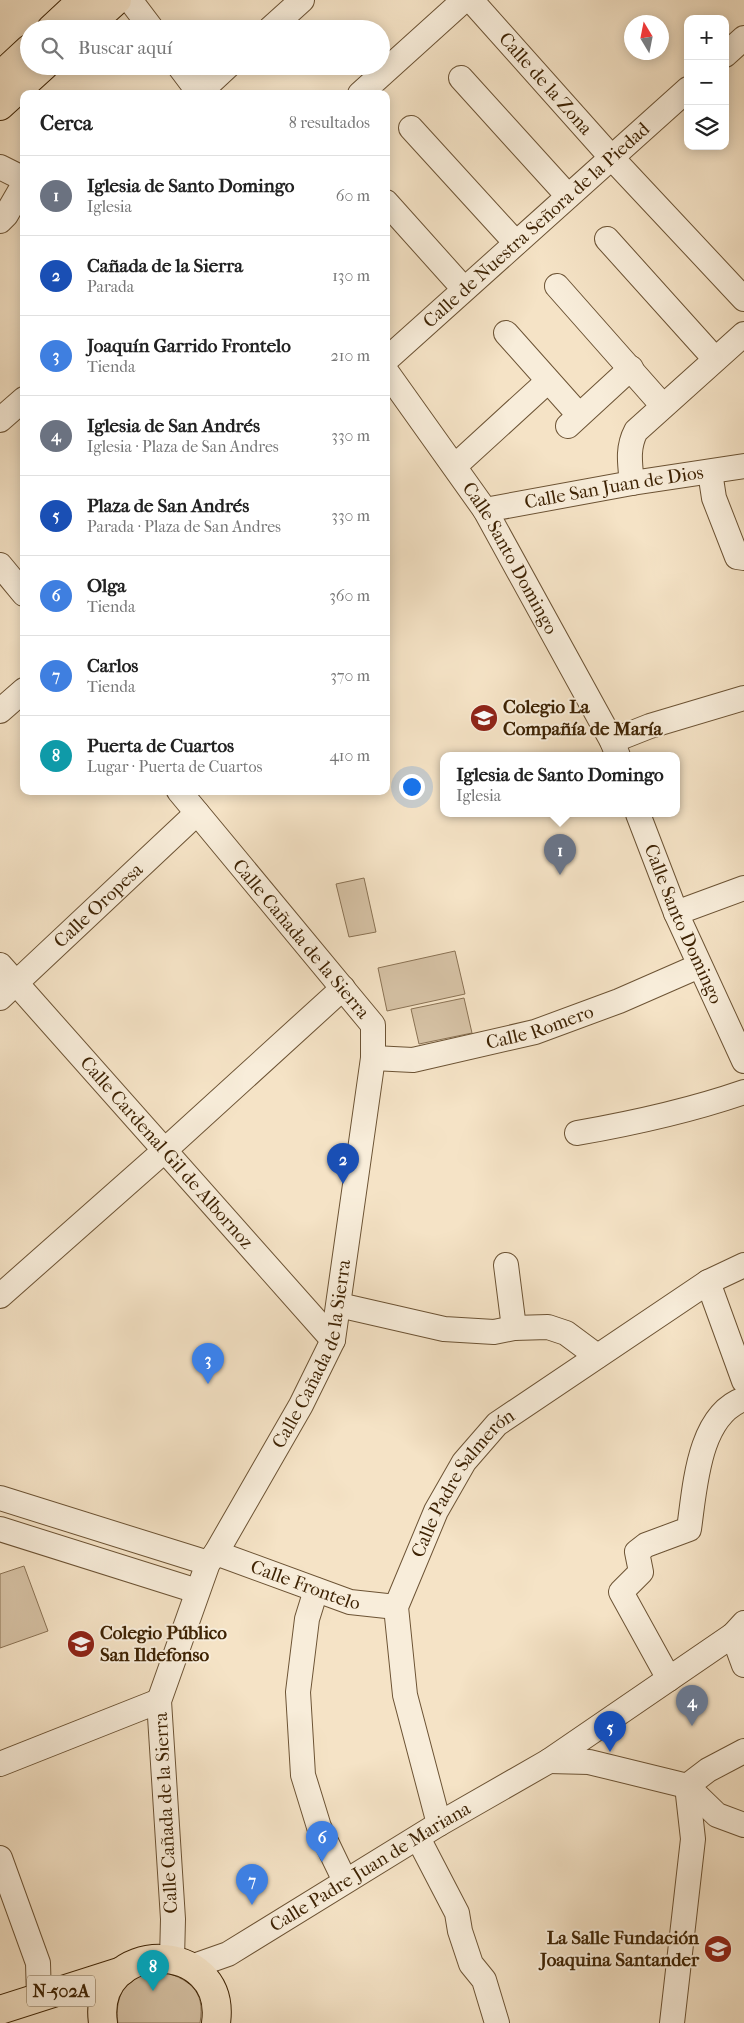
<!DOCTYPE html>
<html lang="es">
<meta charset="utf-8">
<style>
body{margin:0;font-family:"IM FELL French Canon",serif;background:#f6f6f6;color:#222}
.controls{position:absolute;right:15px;top:15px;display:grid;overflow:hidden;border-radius:10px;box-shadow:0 2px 12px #0003}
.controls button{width:45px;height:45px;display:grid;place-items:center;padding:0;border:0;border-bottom:1px solid #e0e0e0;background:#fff;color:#222;font:25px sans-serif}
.compass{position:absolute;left:624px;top:15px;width:45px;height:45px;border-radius:50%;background:#fff;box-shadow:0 2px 12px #0003;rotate:350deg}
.you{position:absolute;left:411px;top:786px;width:18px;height:18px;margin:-12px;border:4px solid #fff;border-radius:50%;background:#1a73e8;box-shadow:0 0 0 8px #1a73e833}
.badge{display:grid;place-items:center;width:32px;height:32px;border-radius:50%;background:#8f2418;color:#fff;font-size:16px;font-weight:700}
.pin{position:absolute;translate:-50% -41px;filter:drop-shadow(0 1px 2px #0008)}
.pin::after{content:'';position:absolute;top:26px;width:18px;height:15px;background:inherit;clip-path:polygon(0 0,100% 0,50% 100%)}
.popup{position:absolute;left:440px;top:752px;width:240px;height:65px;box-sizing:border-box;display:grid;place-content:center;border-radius:10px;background:#fff;filter:drop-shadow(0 1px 4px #0005);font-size:16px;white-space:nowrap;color:#767676}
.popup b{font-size:19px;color:#222}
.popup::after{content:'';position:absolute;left:50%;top:100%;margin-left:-10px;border:10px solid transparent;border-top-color:#fff}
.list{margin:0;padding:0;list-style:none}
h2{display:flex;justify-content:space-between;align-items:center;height:65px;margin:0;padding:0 20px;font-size:21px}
h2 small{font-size:16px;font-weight:400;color:#767676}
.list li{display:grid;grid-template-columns:32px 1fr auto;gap:15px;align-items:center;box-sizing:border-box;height:80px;padding:0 20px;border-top:1px solid #e0e0e0}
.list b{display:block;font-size:19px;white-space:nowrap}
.list p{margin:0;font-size:16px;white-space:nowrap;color:#767676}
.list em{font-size:16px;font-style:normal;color:#767676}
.icon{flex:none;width:28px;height:28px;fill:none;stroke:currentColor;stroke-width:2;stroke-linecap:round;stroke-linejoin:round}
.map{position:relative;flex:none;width:744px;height:2023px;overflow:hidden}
.search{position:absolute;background:#fff;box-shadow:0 2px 12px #0003;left:20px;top:20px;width:370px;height:55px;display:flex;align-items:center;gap:12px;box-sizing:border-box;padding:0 18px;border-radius:28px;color:#767676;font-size:19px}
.panel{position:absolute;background:#fff;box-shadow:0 2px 12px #0003;left:20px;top:90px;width:370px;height:705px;border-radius:10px}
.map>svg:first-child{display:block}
</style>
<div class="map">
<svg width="744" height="2023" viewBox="0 0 744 2023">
<rect width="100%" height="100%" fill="#f5e3c6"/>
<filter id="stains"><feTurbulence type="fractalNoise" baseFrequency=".004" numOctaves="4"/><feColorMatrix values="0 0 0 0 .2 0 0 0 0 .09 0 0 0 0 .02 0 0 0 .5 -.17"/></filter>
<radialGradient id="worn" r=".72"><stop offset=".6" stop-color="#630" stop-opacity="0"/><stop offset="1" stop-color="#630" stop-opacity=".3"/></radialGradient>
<g fill="#d6c2a5" stroke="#8a7254">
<polygon points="364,878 376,932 349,937 336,884"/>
<polygon points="455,951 465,994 387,1011 378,968"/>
<polygon points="464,998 472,1033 419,1044 411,1009"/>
<polygon points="24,1566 48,1631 0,1648 0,1574"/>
<path d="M159,1970C188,1979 206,1989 200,2023H118C115,2007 120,1985 136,1977C143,1973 152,1972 159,1970Z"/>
</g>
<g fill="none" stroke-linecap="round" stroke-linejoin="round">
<defs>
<g id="minor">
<polyline points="130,0 152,29"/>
<path id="s1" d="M471,0L611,157L744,299"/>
<polyline points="270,29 302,0"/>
<polyline points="725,55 744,38"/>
<polyline points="179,66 200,94"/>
<polyline points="461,78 568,196"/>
<polyline points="199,93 228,66"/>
<polyline points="360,94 464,0"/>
<polyline points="411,128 516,243"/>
<polyline points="0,167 24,179"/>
<polyline points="386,202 464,289"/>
<polyline points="0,221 6,215 24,184"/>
<polyline points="607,239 715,359"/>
<polyline points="557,286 663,406"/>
<polyline points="506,333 579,415"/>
<path id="s2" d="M386,360L688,89"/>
<path id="s3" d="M386,371L485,510L612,741L618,756"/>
<polyline points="0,420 24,399"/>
<polyline points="568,426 631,368"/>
<polyline points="455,466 548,381"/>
<polyline points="710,472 714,498 737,557 744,558"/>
<path d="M632,483C630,464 627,448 636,431L744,334"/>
<path id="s4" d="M485,510L632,483L744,466"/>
<polyline points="0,565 24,594"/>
<polyline points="0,711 24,690"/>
<polyline points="612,741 650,726 744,698"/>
<path id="s5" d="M638,814L676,913L744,1061"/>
<polyline points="676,913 744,888"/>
<path id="s6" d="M0,965L333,1340"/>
<path id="s7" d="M0,998L197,813"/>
<path id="s8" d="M373,1058L413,1060L535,1032L619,1001L699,966"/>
<path d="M577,1133C634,1123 689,1111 744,1092"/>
<polyline points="506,1265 514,1328"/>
<polyline points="708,1282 744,1381"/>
<polyline points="0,1296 164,1151 343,988"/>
<polyline points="339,1305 444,1329 494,1332 514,1328 548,1327 566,1333 597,1356"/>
<polyline points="0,1498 208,1563"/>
<polyline points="0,1529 197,1591"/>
<path id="s9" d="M216,1553L350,1602L396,1607"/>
<polyline points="316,1590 307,1619 298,1692 303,1775 319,1827 345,1881"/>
<polyline points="733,1635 744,1665"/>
<path d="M669,1679L621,1592L641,1572L637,1552L646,1545L689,1529C695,1488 698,1415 744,1399"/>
<polyline points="549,1761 589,1762 687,1786 708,1770 744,1751"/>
<polyline points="0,1764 159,1701"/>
<polyline points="687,1786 717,1815 744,1825"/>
<path id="s10" d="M439,1824L405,1695L396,1607L436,1511L464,1462L497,1424L708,1282L744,1265"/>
<polyline points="418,1838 457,1913 460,1931 471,1964 484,1980 497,2023"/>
<polyline points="0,1858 38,1963 39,1998"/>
<path id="s11" d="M172,1959L173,1919L159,1701L208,1563L216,1553L301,1405L333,1340L373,1058V1025L179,791"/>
<path id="s12" d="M191,1967L228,1954L439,1824L549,1761L733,1635L744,1623"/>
<polyline points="672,2023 693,1839 687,1786"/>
</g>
<g id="major">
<polyline points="51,29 82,0"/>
<polyline points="85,29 117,0"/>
<polyline points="0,76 29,49"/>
<polyline points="0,106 44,66"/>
<polyline points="0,2010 122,1971"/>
<path d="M103,2023C91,1937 228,1938 216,2023"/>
</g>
</defs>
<use href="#minor" stroke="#6c5334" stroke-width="26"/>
<use href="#major" stroke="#3e2304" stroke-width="30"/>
<use href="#minor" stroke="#f8edda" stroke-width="24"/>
<use href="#major" stroke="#f5e3c6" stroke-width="28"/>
</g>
<defs>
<symbol id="school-disc" viewBox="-11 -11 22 22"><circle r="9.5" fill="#8f2418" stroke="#f8edda"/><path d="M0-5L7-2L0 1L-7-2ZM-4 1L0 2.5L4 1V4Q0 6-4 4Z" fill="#fff"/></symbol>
</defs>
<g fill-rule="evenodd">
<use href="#school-disc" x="468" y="702" width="32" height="32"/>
<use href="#school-disc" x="65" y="1628" width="32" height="32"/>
<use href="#school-disc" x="702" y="1933" width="32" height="32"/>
</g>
<g text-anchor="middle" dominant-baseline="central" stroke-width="4" stroke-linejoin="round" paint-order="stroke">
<rect fill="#f8edda" stroke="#766044" stroke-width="1" x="27" y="1975.5" width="68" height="31" rx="4"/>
<g font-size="18" font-weight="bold" fill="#3e2304">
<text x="61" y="1991">N-502A</text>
</g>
<g font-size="19" fill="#3e2304" stroke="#f8edda">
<text stroke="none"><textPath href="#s1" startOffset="112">Calle de la Zona</textPath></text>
<text stroke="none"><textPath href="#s2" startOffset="202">Calle de Nuestra Señora de la Piedad</textPath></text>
<text stroke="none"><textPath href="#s4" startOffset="131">Calle San Juan de Dios</textPath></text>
<text stroke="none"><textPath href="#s3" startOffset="225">Calle Santo Domingo</textPath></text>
<text stroke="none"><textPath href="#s7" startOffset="135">Calle Oropesa</textPath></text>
<text stroke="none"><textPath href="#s5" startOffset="119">Calle Santo Domingo</textPath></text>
<text transform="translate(301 939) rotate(50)">Calle Cañada de la Sierra</text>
<text stroke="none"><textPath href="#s8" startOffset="171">Calle Romero</textPath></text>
<text stroke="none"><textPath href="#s6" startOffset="251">Calle Cardenal Gil de Albornoz</textPath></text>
<text stroke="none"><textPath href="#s11" startOffset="641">Calle Cañada de la Sierra</textPath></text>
<text stroke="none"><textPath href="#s10" startOffset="364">Calle Padre Salmerón</textPath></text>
<text stroke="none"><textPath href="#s9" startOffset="95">Calle Frontelo</textPath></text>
<text transform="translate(166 1813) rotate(-93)">Calle Cañada de la Sierra</text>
<text stroke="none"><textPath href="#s12" startOffset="206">Calle Padre Juan de Mariana</textPath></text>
</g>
<g font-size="19" font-weight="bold" fill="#3e2304" stroke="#f8edda" text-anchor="start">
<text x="503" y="707">Colegio La<tspan x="503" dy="22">Compañía de María</tspan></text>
<text x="100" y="1633">Colegio Público<tspan x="100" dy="22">San Ildefonso</tspan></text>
<text x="699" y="1938" text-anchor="end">La Salle Fundación<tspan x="699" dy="22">Joaquina Santander</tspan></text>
</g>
</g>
<rect width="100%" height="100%" filter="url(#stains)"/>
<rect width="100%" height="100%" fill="url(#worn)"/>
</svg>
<div class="controls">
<button>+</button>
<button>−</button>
<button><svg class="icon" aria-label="layers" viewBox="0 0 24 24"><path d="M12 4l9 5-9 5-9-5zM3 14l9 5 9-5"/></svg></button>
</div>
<svg class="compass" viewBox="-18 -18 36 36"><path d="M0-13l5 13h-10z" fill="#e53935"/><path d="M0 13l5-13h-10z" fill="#767676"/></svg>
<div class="you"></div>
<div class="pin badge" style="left:560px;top:875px;background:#6b7280">1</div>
<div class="popup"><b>Iglesia de Santo Domingo</b>Iglesia</div>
<div class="pin badge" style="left:343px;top:1184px;background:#1a4fb4">2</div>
<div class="pin badge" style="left:208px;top:1384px;background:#3f7fe0">3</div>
<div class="pin badge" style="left:692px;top:1726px;background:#6b7280">4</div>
<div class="pin badge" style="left:610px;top:1752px;background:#1a4fb4">5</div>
<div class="pin badge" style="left:322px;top:1862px;background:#3f7fe0">6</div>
<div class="pin badge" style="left:252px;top:1905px;background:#3f7fe0">7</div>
<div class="pin badge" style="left:153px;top:1991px;background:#0f9aa8">8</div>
<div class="search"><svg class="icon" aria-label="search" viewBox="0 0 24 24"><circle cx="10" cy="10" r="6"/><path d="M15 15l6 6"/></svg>Buscar aquí</div>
<section class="panel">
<h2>Cerca<small>8 resultados</small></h2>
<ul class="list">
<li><span class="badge" style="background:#6b7280">1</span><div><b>Iglesia de Santo Domingo</b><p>Iglesia</p></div><em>60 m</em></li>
<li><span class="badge" style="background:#1a4fb4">2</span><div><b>Cañada de la Sierra</b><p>Parada</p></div><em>130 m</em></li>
<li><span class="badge" style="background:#3f7fe0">3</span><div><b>Joaquín Garrido Frontelo</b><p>Tienda</p></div><em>210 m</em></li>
<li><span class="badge" style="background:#6b7280">4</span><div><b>Iglesia de San Andrés</b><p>Iglesia · Plaza de San Andres</p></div><em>330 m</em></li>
<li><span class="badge" style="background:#1a4fb4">5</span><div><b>Plaza de San Andrés</b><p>Parada · Plaza de San Andres</p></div><em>330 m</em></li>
<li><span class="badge" style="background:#3f7fe0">6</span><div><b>Olga</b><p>Tienda</p></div><em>360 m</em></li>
<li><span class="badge" style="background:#3f7fe0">7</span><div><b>Carlos</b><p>Tienda</p></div><em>370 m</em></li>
<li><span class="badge" style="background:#0f9aa8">8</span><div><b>Puerta de Cuartos</b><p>Lugar · Puerta de Cuartos</p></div><em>410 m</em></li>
</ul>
</section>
</div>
